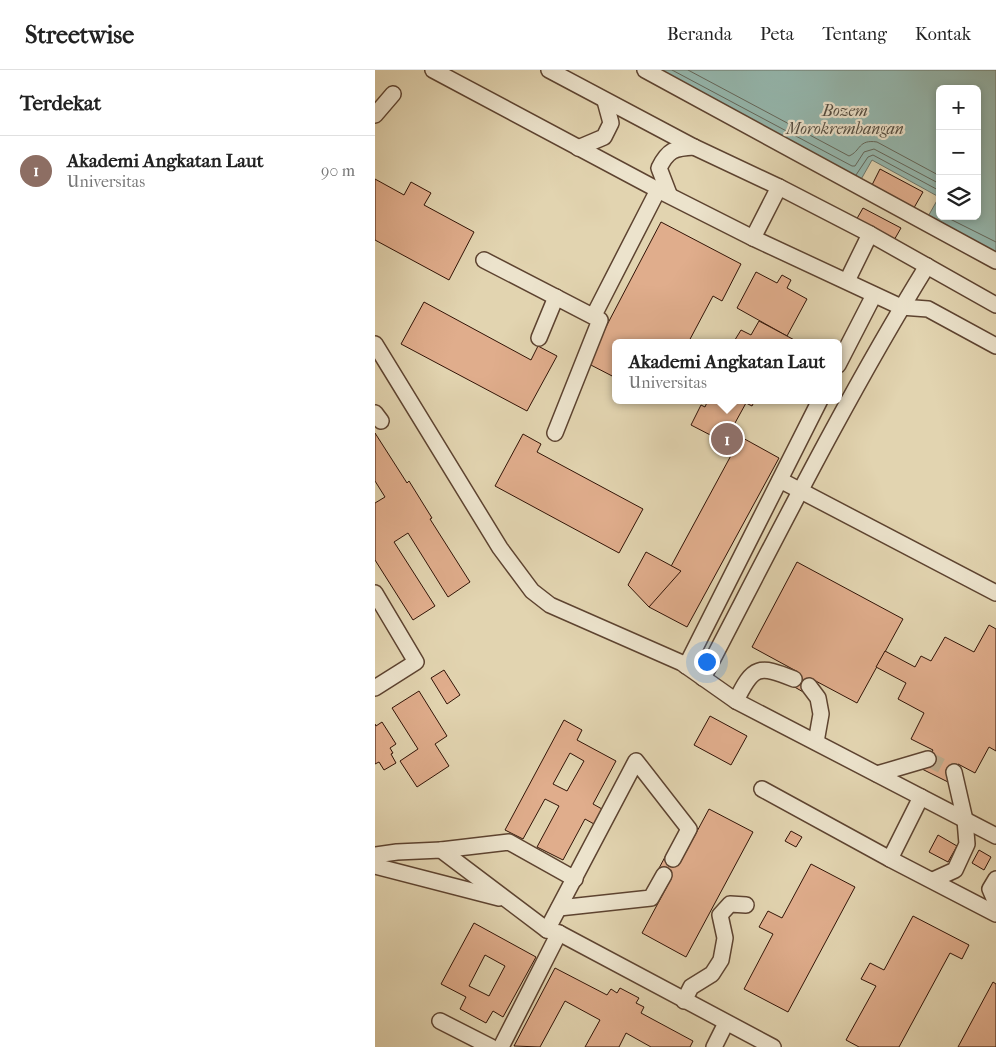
<!DOCTYPE html>
<html lang="id">
<meta charset="utf-8">
<style>
body{margin:0;font-family:"IM FELL French Canon",serif;background:#f6f6f6;color:#222}
.controls{position:absolute;right:15px;top:15px;display:grid;overflow:hidden;border-radius:8px;box-shadow:0 2px 8px #0003}
.controls button{width:45px;height:45px;display:grid;place-items:center;padding:0;border:0;border-bottom:1px solid #e0e0e0;background:#fff;color:#222;font:25px sans-serif}
.you{position:absolute;left:331px;top:591px;width:18px;height:18px;margin:-12px;border:4px solid #fff;border-radius:50%;background:#1a73e8;box-shadow:0 0 0 8px #1a73e833}
.badge{display:grid;place-items:center;width:32px;height:32px;border-radius:50%;background:#b45309;color:#fff;font-size:16px;font-weight:700}
.pin{position:absolute;translate:-50% -50%;border:2px solid #fff;box-shadow:0 1px 5px #0006}
.popup{position:absolute;left:237px;top:269px;width:230px;height:65px;box-sizing:border-box;display:grid;place-content:center;border-radius:8px;background:#fff;filter:drop-shadow(0 1px 4px #0005);font-size:16px;white-space:nowrap;color:#767676}
.popup b{font-size:19px;color:#222}
.popup::after{content:'';position:absolute;left:50%;top:100%;margin-left:-10px;border:10px solid transparent;border-top-color:#fff}
.list{margin:0;padding:0;list-style:none}
h2{display:flex;justify-content:space-between;align-items:center;height:65px;margin:0;padding:0 20px;font-size:21px}
h2 small{font-size:16px;font-weight:400;color:#767676}
.list li{display:grid;grid-template-columns:32px 1fr auto;gap:15px;align-items:center;box-sizing:border-box;height:70px;padding:0 20px;border-top:1px solid #e0e0e0}
.list b{display:block;font-size:19px;white-space:nowrap}
.list p{margin:0;font-size:16px;white-space:nowrap;color:#767676}
.list em{font-size:16px;font-style:normal;color:#767676}
.icon{flex:none;width:28px;height:28px;fill:none;stroke:currentColor;stroke-width:2;stroke-linecap:round;stroke-linejoin:round}
.map{position:relative;flex:none;width:621px;height:977px;overflow:hidden}
header{display:flex;align-items:center;gap:30px;box-sizing:border-box;height:70px;padding:0 25px;background:#fff;border-bottom:1px solid #e0e0e0}
header strong{font-size:24px}
nav{display:flex;gap:28px;margin-inline-start:auto;font-size:18px}
main{display:flex}
aside{flex:1;background:#fff}
.map>svg:first-child{display:block}
</style>
<header>
<strong>Streetwise</strong>
<nav><a>Beranda</a><a>Peta</a><a>Tentang</a><a>Kontak</a></nav>
</header>
<main>
<aside>
<h2>Terdekat<small></small></h2>
<ul class="list">
<li><span class="badge" style="background:#8d6e63">1</span><div><b>Akademi Angkatan Laut</b><p>Universitas</p></div><em>90 m</em></li>
</ul>
</aside>
<div class="map">
<svg width="621" height="977" viewBox="0 0 621 977">
<rect width="100%" height="100%" fill="#e2d4b0"/>
<filter id="stains"><feTurbulence type="fractalNoise" baseFrequency=".004" numOctaves="4"/><feColorMatrix values="0 0 0 0 .2 0 0 0 0 .09 0 0 0 0 .02 0 0 0 .5 -.17"/></filter>
<radialGradient id="worn" r=".72"><stop offset=".6" stop-color="#630" stop-opacity="0"/><stop offset="1" stop-color="#630" stop-opacity=".3"/></radialGradient>
<path fill="#95b8af" stroke="#6d766b" fill-rule="evenodd" d="M274,0H621V184L551,150L564,127L497,90L484,113ZM565,19H602V146H565Z"/>
<g fill="none" stroke-linecap="round" stroke-linejoin="round">
<g stroke="#63665a" stroke-width="1">
<polyline points="297,0 477,96 480,96 489,82 499,79 565,114"/>
<path d="M313,0L474,86C486,81 483,69 502,72L565,106"/>
<polyline points="481,105 493,87 498,85 565,121"/>
<polyline points="569,146 621,172"/>
</g>
</g>
<g fill="#e0ad8c" stroke="#311306" fill-rule="evenodd">
<polygon points="505,99 548,122 536,143 494,121"/>
<polygon points="0,109 29,125 36,112 56,123 49,135 99,162 74,210 0,170"/>
<polygon points="488,138 526,158 518,172 480,152"/>
<polygon points="286,152 366,194 347,231 338,226 313,273 241,273 241,308 212,293"/>
<polygon points="381,202 402,213 407,205 416,210 412,218 432,229 412,266 362,238"/>
<polygon points="49,232 156,290 163,276 182,286 152,341 26,274"/>
<polygon points="384,251 425,273 358,273 366,260 376,265"/>
<polygon points="333,330 380,330 377,336 371,333 360,353 366,367 370,383 316,355 326,335 330,337"/>
<polygon points="0,363 32,413 34,411 57,448 55,449 95,512 73,527 33,463 19,472 60,536 38,550 0,490 0,433 10,427 0,411"/>
<polygon points="148,364 166,374 162,382 268,439 244,483 120,416"/>
<polygon points="366,367 404,388 312,557 274,537"/>
<polygon points="271,482 306,501 274,537 253,515"/>
<polygon points="422,492 528,549 482,633 437,609 430,623 416,615 423,602 377,577"/>
<polygon points="614,555 621,559 621,681 614,677 600,703 583,694 573,712 547,699 558,680 536,669 549,643 523,629 531,613 501,597 510,581 540,597 546,586 556,591 570,567 599,582"/>
<polygon points="69,600 85,625 72,634 56,608"/>
<polygon points="44,621 72,666 60,674 74,696 42,717 25,691 43,679 17,638"/>
<polygon points="335,646 372,666 356,695 319,675"/>
<path d="M189,650L207,660L202,670L241,691L218,734L227,739L219,754L210,749L188,790L162,777L184,736L170,729L148,769L130,760ZM195,683L209,691L192,721L178,714Z"/>
<polygon points="7,652 21,674 15,678 18,683 16,684 21,693 9,700 4,692 0,694 0,654 1,656"/>
<polygon points="334,739 378,762 311,887 267,863 296,809 282,802 291,785 305,793"/>
<polygon points="416,761 427,767 421,777 410,771"/>
<polygon points="563,765 582,776 573,792 554,782"/>
<polygon points="604,780 616,787 609,800 597,793"/>
<polygon points="436,794 480,817 413,942 369,919 398,864 384,857 393,841 407,848"/>
<polygon points="538,846 594,875 587,889 575,883 524,977 484,977 471,970 501,916 486,909 495,893 509,900"/>
<path d="M99,853L161,887L128,947L118,941L111,953L85,939L91,927L66,914ZM110,885L130,896L114,926L94,916Z"/>
<polygon points="180,898 232,925 236,919 242,923 245,918 264,928 261,933 269,937 266,943 318,971 315,977 276,977 251,963 244,977 210,977 225,950 190,931 165,977 139,976"/>
<polygon points="618,912 621,914 621,977 583,977"/>
</g>
<g fill="none" stroke-linecap="round" stroke-linejoin="round">
<polyline stroke="#bfad8e" stroke-width="15" stroke-dasharray="15 8" stroke-linecap="butt" points="553,689 579,702"/>
<defs>
<g id="minor">
<polyline points="58,0 283,120 378,168 526,237 553,239 621,276"/>
<polyline points="174,0 319,77 404,117 495,164 621,235"/>
<polyline points="270,0 621,191"/>
<polyline points="0,45 18,24"/>
<polyline points="203,78 229,67 236,53 230,31"/>
<path d="M294,124L284,98C293,80 299,78 319,77"/>
<polyline points="378,168 404,117"/>
<polyline points="109,190 225,250 180,363"/>
<polyline points="472,211 495,164"/>
<polyline points="219,245 283,120"/>
<polyline points="164,268 181,227"/>
<polyline points="0,274 125,478 157,521 175,535 307,593 361,631 621,766"/>
<polyline points="463,295 499,225"/>
<polyline points="0,343 6,351"/>
<polyline points="405,410 621,523"/>
<polyline points="0,523 41,592 0,618"/>
<polyline points="311,596 445,330"/>
<path d="M328,608C400,470 470,329 552,196"/>
<polyline points="434,616 443,628 446,644 441,672"/>
<path d="M361,631C378,595 384,595 419,609"/>
<polyline points="502,704 553,689"/>
<polyline points="387,719 515,789"/>
<polyline points="546,727 515,789 621,844"/>
<polyline points="66,780 134,772 200,809"/>
<polyline points="0,785 22,782 66,780 172,860 184,863 398,977"/>
<polyline points="0,796 124,828"/>
<polyline points="621,809 615,819 621,833"/>
<polyline points="558,810 580,800 592,774 590,750 579,702"/>
<polyline points="184,838 276,828 289,805"/>
<polyline points="172,860 261,691 314,759 298,789"/>
<polyline points="309,931 316,917 337,904 346,890 350,868 345,845 355,834 371,835"/>
<polyline points="65,951 116,977"/>
<polyline points="126,977 184,863"/>
<polyline points="339,977 351,953"/>
</g>
</defs>
<use href="#minor" stroke="#5d4330" stroke-width="18"/>
<use href="#minor" stroke="#ece3cc" stroke-width="15"/>
</g>
<g text-anchor="middle" dominant-baseline="central" stroke-width="4.5" stroke-linejoin="round" paint-order="stroke">
<g font-size="16" font-style="italic" fill="#544d41" stroke="#ece3cc">
<text x="470" y="40">Bozem<tspan x="470" dy="18">Morokrembangan</tspan></text>
</g>
</g>
<rect width="100%" height="100%" filter="url(#stains)"/>
<rect width="100%" height="100%" fill="url(#worn)"/>
</svg>
<div class="controls">
<button>+</button>
<button>−</button>
<button><svg class="icon" aria-label="layers" viewBox="0 0 24 24"><path d="M12 4l9 5-9 5-9-5zM3 14l9 5 9-5"/></svg></button>
</div>
<div class="you"></div>
<div class="pin badge" style="left:352px;top:369px;background:#8d6e63">1</div>
<div class="popup"><b>Akademi Angkatan Laut</b>Universitas</div>
</div>
</main>
